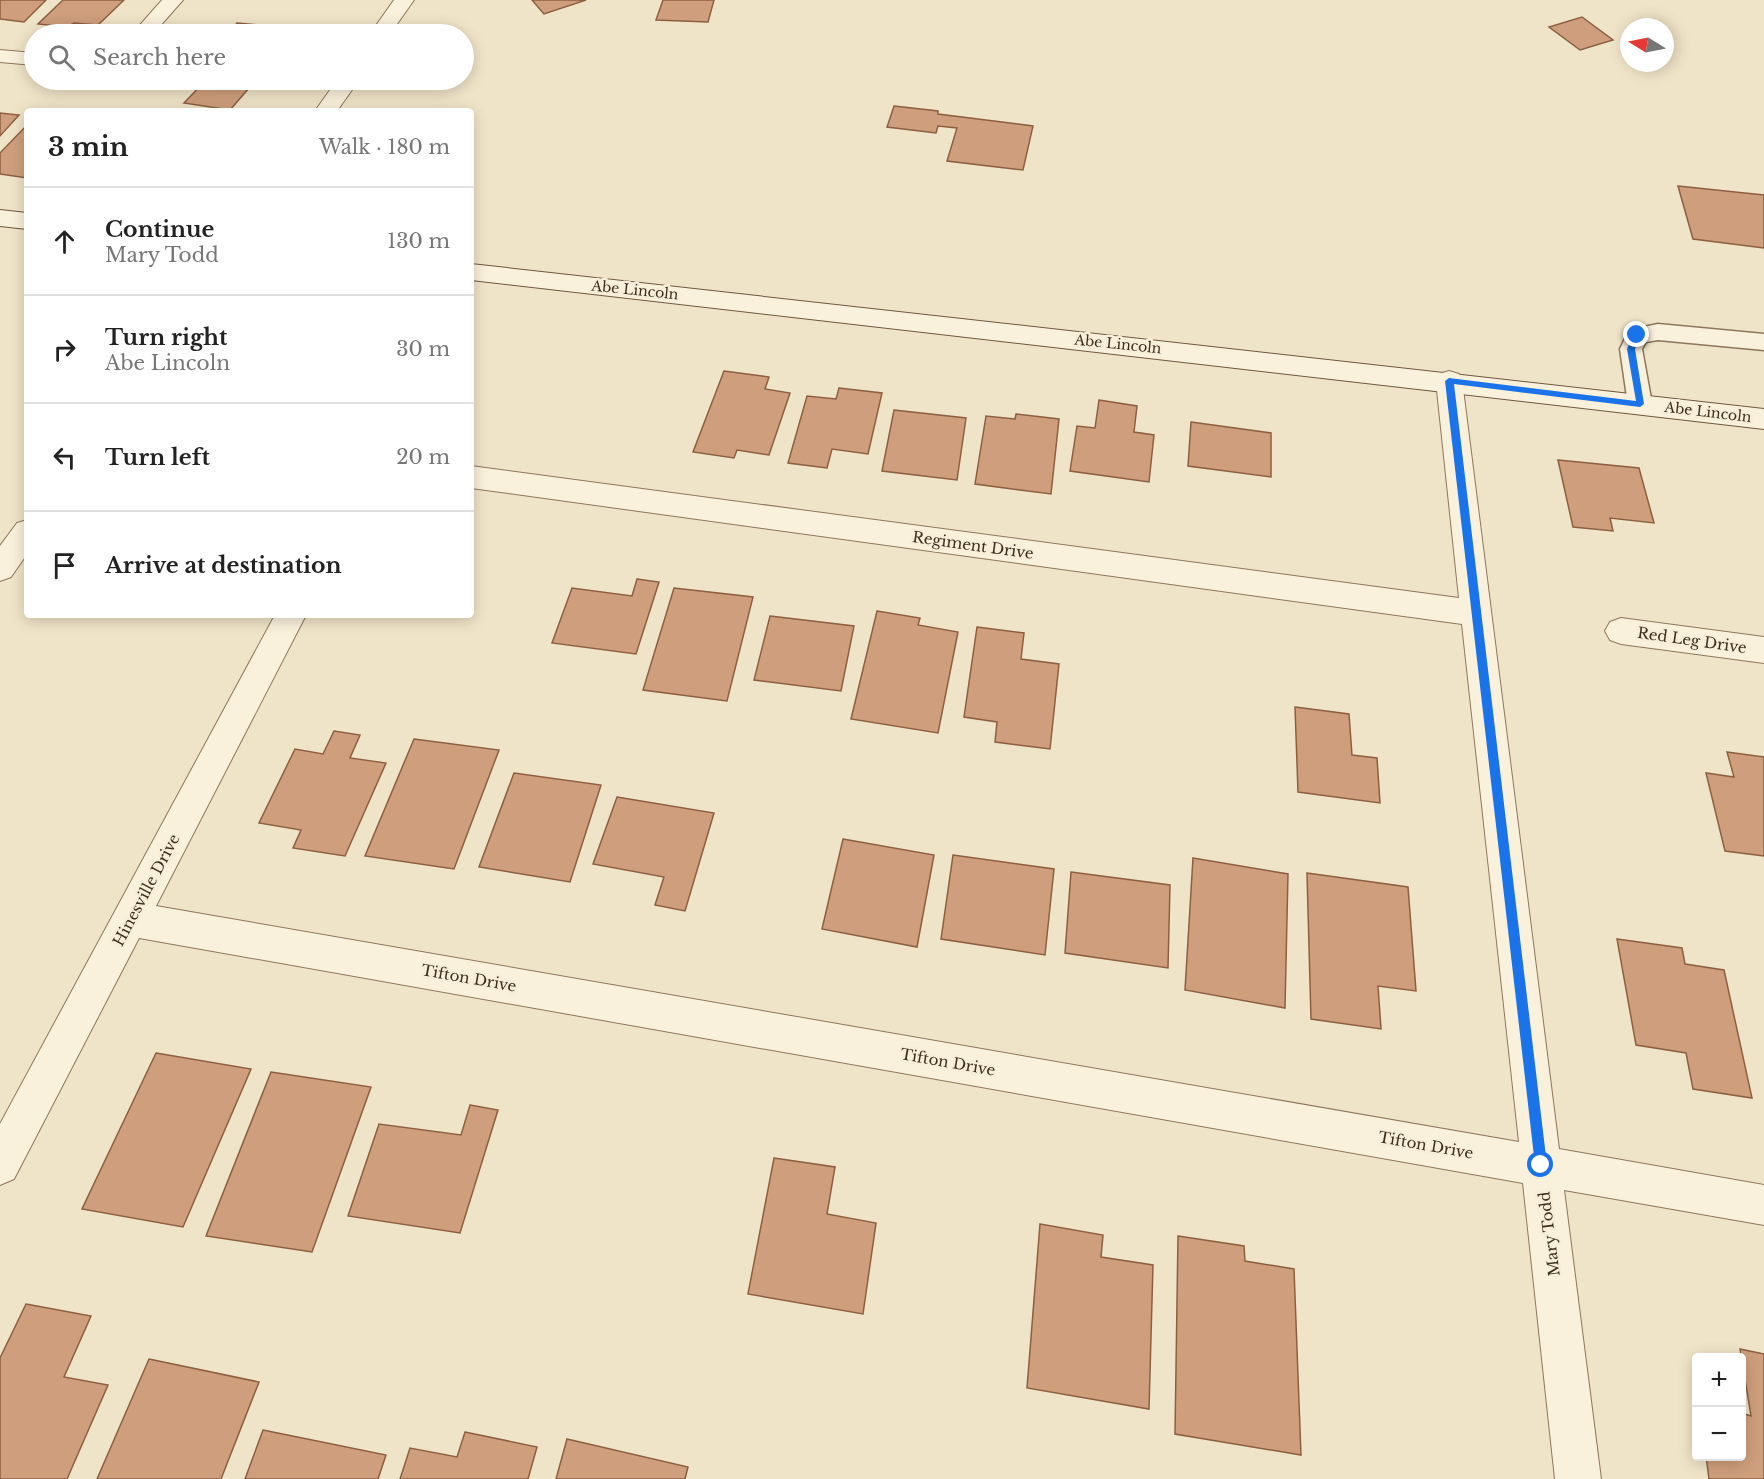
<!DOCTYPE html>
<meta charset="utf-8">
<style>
body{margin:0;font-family:"Libre Baskerville",serif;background:#f2f2f2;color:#222}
.controls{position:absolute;right:18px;bottom:18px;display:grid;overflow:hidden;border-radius:6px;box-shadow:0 3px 15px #0003}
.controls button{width:54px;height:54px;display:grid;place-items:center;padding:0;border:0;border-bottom:2px solid #e0e0e0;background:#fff;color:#222;font:30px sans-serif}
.compass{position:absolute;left:1620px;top:18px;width:54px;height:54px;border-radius:50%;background:#fff;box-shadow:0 3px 15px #0003;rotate:280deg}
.stop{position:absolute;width:18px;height:18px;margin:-14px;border:4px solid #1a73e8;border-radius:50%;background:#fff}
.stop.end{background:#1a73e8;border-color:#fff;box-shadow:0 2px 6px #0008}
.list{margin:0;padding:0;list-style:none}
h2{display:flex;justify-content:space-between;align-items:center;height:78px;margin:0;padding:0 24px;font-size:26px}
h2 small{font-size:20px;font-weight:400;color:#767676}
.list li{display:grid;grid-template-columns:39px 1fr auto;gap:18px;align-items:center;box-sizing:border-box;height:108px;padding:0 24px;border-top:2px solid #e0e0e0}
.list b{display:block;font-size:22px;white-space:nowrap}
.list p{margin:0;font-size:20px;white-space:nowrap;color:#767676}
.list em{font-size:20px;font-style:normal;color:#767676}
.icon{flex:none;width:33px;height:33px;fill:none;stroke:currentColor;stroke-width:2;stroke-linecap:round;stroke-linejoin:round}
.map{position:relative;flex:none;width:1764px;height:1479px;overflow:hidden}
.search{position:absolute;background:#fff;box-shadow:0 3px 15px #0003;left:24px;top:24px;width:450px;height:66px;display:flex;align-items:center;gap:15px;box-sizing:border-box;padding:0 21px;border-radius:33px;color:#767676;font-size:22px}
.panel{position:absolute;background:#fff;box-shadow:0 3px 15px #0003;left:24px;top:108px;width:450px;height:510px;border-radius:6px}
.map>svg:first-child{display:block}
</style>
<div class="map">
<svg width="1764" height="1479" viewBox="0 0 1764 1479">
<rect width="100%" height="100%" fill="#f0e4c8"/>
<g fill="#cf9f7d" stroke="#8d5f41" stroke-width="1.5">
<polygon points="0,0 46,0 24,22 0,19"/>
<polygon points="63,0 124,0 98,25 74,23 67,27 38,24"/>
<polygon points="532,0 586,0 544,14"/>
<polygon points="663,0 714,0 708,22 656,20"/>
<polygon points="1582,17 1613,40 1580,50 1549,27"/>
<polygon points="237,23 291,28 285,34 228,34"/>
<polygon points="206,80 256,80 230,110 184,103"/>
<polygon points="894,106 938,111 938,114 1033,126 1023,170 947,161 957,128 938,126 936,133 887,127"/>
<polygon points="0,113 19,115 0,136"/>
<polygon points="27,125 27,178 0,174 0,153"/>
<polygon points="1678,186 1764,195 1764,248 1693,239"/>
<polygon points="724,371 769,377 765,389 790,393 769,455 737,450 734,458 693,452"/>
<polygon points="839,388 882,393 868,454 832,449 827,468 788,463 807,396 836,399"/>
<polygon points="1099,400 1137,406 1134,432 1154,435 1149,482 1070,471 1077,426 1095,428"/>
<polygon points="894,410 966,418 957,480 882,471"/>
<polygon points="1016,414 1059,419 1051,494 975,484 986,416 1015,419"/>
<polygon points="1191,422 1271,433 1271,477 1188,466"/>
<polygon points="1558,460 1639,468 1654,523 1610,518 1613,531 1573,527"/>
<polygon points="637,579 659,582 636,654 552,643 572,588 632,596"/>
<polygon points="674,588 753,597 727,701 643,690"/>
<polygon points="877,611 920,618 918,625 958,632 938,733 851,719"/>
<polygon points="770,616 854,626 841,691 754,680"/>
<polygon points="977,627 1024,633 1021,659 1059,664 1050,749 995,742 997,722 964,717"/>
<polygon points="1295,707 1349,714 1352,755 1377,758 1380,803 1298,792"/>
<polygon points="334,731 360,735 350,758 386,763 345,856 293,848 301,830 259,823 295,749 323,754"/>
<polygon points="414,739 499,750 454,869 365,856"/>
<polygon points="1727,752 1764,757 1764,856 1725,851 1706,773 1734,777"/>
<polygon points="514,773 601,785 570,882 479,867"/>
<polygon points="617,797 714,813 685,911 655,905 664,877 593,864"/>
<polygon points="843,839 934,855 917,947 822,929"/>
<polygon points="953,855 1054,869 1045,955 941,939"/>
<polygon points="1193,858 1288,874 1285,1008 1185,990"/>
<polygon points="1071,872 1170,885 1168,968 1065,953"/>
<polygon points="1307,873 1408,887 1416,991 1378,986 1381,1029 1311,1019"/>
<polygon points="1617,939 1682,948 1685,964 1724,970 1752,1098 1693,1089 1686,1053 1636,1045"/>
<polygon points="156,1053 251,1069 183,1227 82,1209"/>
<polygon points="271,1072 371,1087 312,1252 206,1236"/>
<polygon points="470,1105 498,1110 460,1233 348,1216 379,1124 461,1135"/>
<polygon points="774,1158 835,1167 827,1214 876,1223 863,1314 748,1294"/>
<polygon points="1040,1224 1103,1235 1101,1257 1153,1265 1149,1409 1027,1388"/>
<polygon points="1178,1236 1244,1246 1245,1261 1294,1269 1301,1455 1175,1434"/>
<polygon points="26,1304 91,1316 64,1377 108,1385 67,1479 0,1479 0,1358"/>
<polygon points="1740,1349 1764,1354 1764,1479 1709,1479 1706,1456 1742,1456 1742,1413 1751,1416"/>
<polygon points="149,1359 259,1382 221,1479 97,1479"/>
<polygon points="263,1430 386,1455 378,1479 245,1479"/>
<polygon points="465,1432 537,1447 528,1479 400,1479 410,1448 457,1457"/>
<polygon points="567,1439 688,1467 685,1479 556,1479"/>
</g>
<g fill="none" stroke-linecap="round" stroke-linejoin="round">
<defs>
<polygon id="lane" points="1658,324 1764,334 1764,350 1658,340 1646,342 1642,349 1652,404 1648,410 1640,412 1632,410 1628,404 1620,349 1629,330"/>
<g id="street">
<polygon points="162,0 183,0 153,34 132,34"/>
<polygon points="394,0 414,0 390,34 370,34"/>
<polygon points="0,50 34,53 34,65 0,62"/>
<polygon points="337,80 359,80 337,111 315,111"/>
<polygon points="1449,371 1459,374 1462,381 1559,1149 1764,1185 1764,1225 1564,1190 1601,1479 1555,1479 1523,1183 139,938 14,1179 0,1185 0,1124 275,615 306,615 156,906 1519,1142 1462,624 471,488 471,466 1459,598 1436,381 1439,374"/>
<polygon points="27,520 27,554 11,577 0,581 0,546 17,523"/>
<polygon points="1621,618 1764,637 1764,663 1621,644 1610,640 1605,631 1610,622"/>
</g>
<g id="secondary">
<polygon points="0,210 27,213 27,229 0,226"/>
<polygon points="471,264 1764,409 1764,429 471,280"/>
</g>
</defs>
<use href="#lane" stroke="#8d765c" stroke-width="3"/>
<use href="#street" stroke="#8d765c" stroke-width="2"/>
<use href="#secondary" stroke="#6f573f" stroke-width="2"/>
<use href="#lane" fill="#faf1dc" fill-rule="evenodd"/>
<use href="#street" fill="#faf1dc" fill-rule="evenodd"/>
<use href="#secondary" fill="#faf1dc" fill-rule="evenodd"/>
</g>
<polygon fill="#1a73e8" points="1637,332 1641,335 1635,349 1644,404 1640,407 1454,384 1547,1165 1541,1171 1535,1165 1445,381 1449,378 1636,401 1627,349 1634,333"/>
<g text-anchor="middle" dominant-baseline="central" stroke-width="5" stroke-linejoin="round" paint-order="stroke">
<g font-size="14" fill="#3d2e20" stroke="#f7eed8">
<text transform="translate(635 290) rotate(6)">Abe Lincoln</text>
<text transform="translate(1118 344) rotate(6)">Abe Lincoln</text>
<text transform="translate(1708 412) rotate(7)">Abe Lincoln</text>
</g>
<g font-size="15" fill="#3d2e20" stroke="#f7eed8">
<text transform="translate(973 545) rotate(8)">Regiment Drive</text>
<text transform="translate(1692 640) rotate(8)">Red Leg Drive</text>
<text transform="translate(146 890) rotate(-62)">Hinesville Drive</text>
<text transform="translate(469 978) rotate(10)">Tifton Drive</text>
<text transform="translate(948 1062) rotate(10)">Tifton Drive</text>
<text transform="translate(1426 1145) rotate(10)">Tifton Drive</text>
<text transform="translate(1549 1234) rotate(-97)">Mary Todd</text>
</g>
</g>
</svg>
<div class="controls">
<button>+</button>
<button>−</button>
</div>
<svg class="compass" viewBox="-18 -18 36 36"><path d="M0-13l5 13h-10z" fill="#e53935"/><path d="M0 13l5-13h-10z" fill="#767676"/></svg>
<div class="stop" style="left:1541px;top:1165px"></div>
<div class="stop end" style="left:1637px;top:335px"></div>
<div class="search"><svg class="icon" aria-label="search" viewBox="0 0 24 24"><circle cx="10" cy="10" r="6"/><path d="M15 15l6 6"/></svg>Search here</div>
<section class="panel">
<h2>3 min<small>Walk · 180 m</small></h2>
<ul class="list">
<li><svg class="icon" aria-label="ahead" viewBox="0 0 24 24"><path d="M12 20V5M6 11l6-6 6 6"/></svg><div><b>Continue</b><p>Mary Todd</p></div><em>130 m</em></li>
<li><svg class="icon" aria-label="right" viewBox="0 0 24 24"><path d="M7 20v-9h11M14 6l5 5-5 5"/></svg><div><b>Turn right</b><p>Abe Lincoln</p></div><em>30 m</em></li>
<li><svg class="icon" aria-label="left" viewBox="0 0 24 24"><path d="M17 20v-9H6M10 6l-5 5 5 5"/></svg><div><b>Turn left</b></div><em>20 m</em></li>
<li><svg class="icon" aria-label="arrive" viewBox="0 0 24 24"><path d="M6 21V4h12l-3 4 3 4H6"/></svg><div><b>Arrive at destination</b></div></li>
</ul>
</section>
</div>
